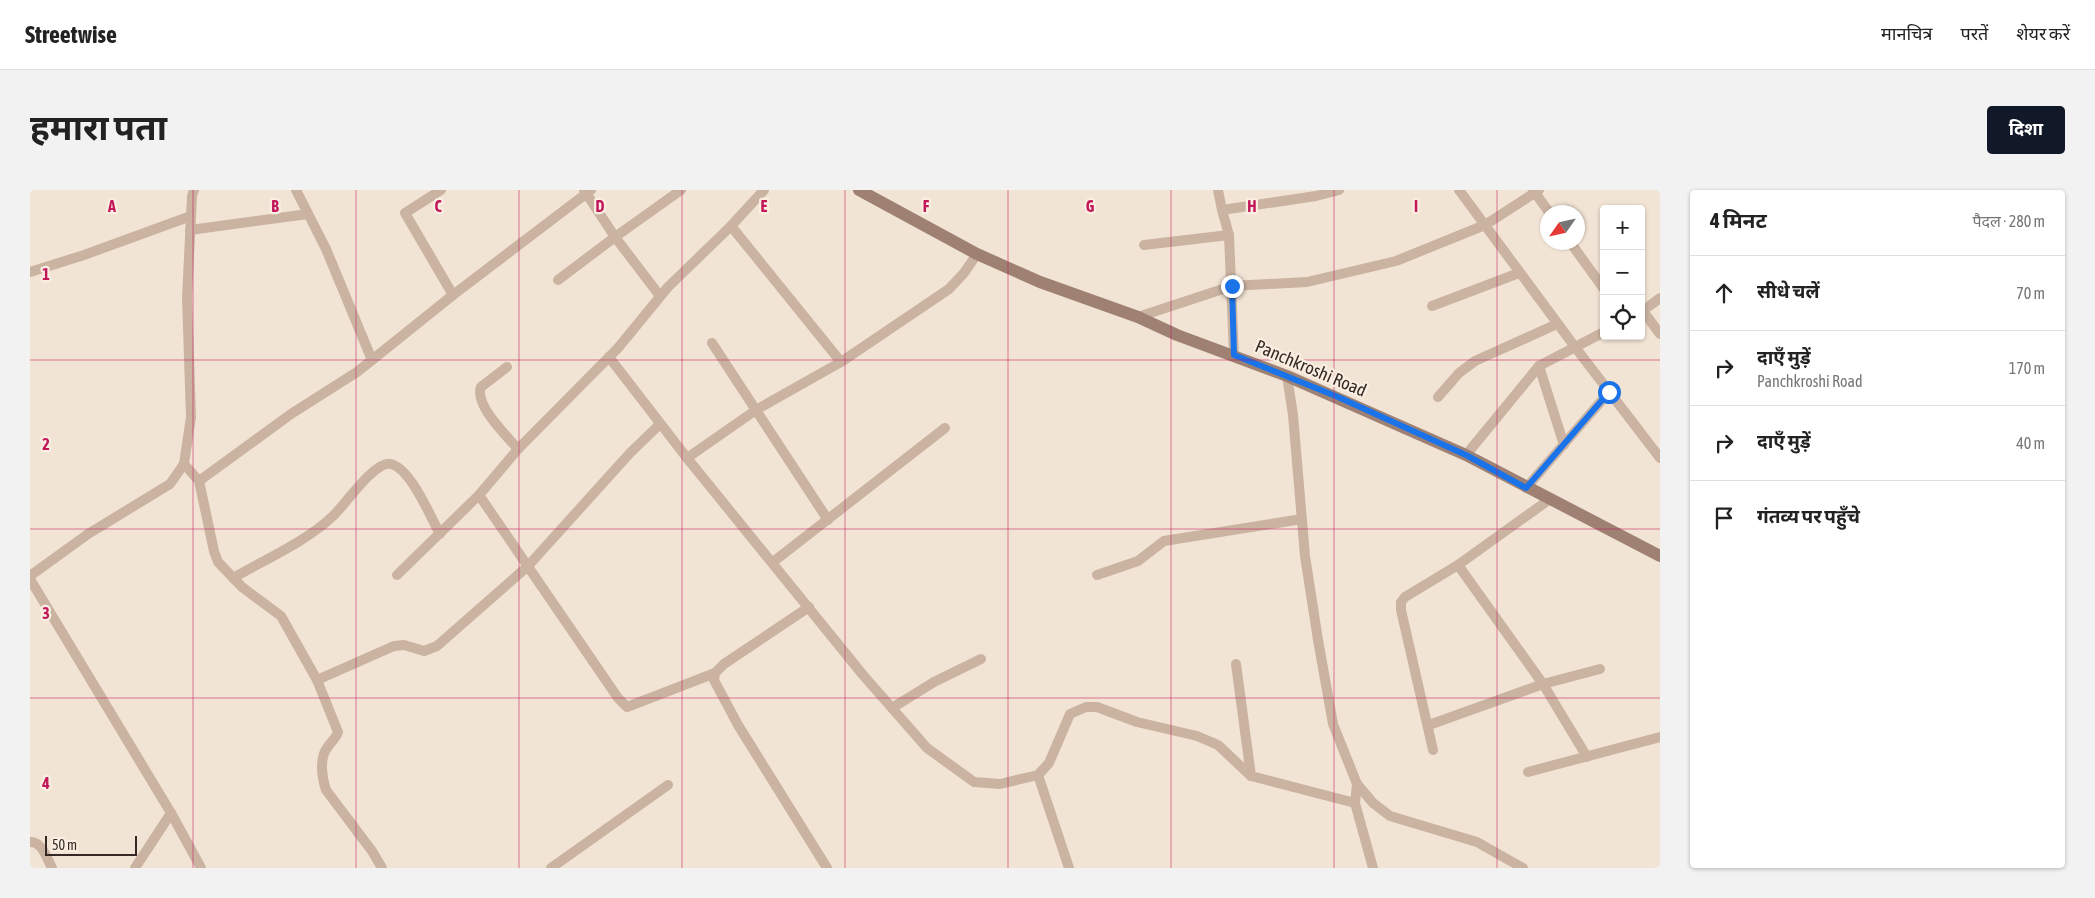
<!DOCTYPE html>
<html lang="hi">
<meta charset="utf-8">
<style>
body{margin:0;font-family:"Asap Condensed","Noto Sans Devanagari",sans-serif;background:#f2f2f2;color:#222}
.controls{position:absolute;right:15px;top:15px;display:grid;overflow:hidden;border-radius:5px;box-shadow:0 1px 4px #0004}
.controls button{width:45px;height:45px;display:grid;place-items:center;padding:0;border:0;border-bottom:1px solid #e0e0e0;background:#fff;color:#222;font:25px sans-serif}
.compass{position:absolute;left:1510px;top:15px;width:45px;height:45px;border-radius:50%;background:#fff;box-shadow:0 1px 4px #0004;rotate:236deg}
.scale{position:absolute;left:15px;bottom:12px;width:92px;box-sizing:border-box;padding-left:5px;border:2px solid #342924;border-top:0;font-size:14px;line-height:18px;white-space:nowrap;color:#342924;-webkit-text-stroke:4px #faeee1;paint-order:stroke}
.stop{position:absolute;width:15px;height:15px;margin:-11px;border:4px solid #1a73e8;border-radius:50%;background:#fff}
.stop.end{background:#1a73e8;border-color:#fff;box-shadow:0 1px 5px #0008}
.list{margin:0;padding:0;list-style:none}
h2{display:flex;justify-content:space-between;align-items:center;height:65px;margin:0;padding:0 20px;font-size:21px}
h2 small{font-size:16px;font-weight:400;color:#767676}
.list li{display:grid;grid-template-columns:32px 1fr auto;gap:15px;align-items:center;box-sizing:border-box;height:75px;padding:0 20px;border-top:1px solid #e0e0e0}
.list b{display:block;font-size:19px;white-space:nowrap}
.list p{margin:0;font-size:16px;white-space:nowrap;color:#767676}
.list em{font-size:16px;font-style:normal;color:#767676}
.icon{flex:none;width:28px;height:28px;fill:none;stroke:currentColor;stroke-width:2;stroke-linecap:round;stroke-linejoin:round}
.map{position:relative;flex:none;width:1630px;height:678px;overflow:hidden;border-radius:5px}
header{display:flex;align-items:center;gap:30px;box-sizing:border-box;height:70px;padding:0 25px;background:#fff;border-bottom:1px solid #e0e0e0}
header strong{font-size:24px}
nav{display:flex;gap:28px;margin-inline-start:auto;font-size:18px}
.intro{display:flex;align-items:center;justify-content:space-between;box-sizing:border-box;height:120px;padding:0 30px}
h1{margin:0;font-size:35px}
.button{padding:12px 22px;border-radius:5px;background:#111827;color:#fff;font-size:18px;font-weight:700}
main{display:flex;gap:30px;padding:0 30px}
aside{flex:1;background:#fff;border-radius:5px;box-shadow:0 1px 4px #0004}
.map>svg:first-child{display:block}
</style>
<header>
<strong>Streetwise</strong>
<nav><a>मानचित्र</a><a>परतें</a><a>शेयर करें</a></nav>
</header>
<div class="intro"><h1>हमारा पता</h1><a class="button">दिशा</a></div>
<main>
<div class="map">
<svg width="1630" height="678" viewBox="0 0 1630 678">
<rect width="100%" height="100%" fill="#f2e4d5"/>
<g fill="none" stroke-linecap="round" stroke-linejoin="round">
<g stroke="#cbb3a1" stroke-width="10">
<polyline points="266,0 296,59 342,170"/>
<polyline points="411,0 375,23 423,105"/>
<polyline points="554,0 585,47 630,106"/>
<polyline points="1429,0 1545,157 1630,268"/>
<polyline points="1503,0 1519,22"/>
<polyline points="1192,20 1286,6 1309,0"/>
<polyline points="701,36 811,172"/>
<polyline points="160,40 278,24"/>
<polyline points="1199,45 1204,165"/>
<polyline points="1540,52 1574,99"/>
<polyline points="1114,55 1199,45 1192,20 1188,0"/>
<polyline points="947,64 934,83 919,99 811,172 726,220 657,268 833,485 897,558 944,592 970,594 1008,585 1019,573 1040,524 1056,517 1067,517 1107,532 1167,546 1188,555 1221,586 1325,613"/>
<polyline points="0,82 54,65 161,26"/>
<polyline points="528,90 585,47 651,0"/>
<polyline points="1402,116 1489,83"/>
<polyline points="1613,121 1630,144"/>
<polyline points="1611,122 1630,108"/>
<polyline points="1108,127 1202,96 1277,92 1366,71 1455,35 1509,0"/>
<polyline points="682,153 798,330"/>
<polyline points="579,167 657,268"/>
<polyline points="1509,176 1534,255"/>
<path d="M477,177L451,197C444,215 477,246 488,259"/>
<polyline points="1257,186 1263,225 1275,366 1288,450 1303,534 1327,594 1343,613 1360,626 1447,652 1493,678"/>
<polyline points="1408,207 1429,183 1445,171 1527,134"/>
<polyline points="1436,265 1509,176 1574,142"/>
<path d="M154,274L169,291L184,361L188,372L212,397L251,426L287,490L308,542C306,549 301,551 297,558C289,569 292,588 296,600L342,661L352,678"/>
<polyline points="169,291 261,224 327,182 423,105 561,0"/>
<polyline points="1496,298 1579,202"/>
<polyline points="449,305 588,508 597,517 685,483"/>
<polyline points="1520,309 1428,375 1513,494 1570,479"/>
<polyline points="743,372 915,238"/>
<polyline points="367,385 449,305 488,259 588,158 638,97 701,36 734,0"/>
<polyline points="1067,385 1108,371 1134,351 1272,329"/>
<polyline points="0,386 58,344 140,294 154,274 161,227 157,108 162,6 164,0"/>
<path d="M203,388C234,370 277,351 303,326C315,315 345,270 361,274C381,279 400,326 410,344"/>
<polyline points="0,389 141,623 171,678"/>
<polyline points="779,417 694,474 685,483 684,490 708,535 797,678"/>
<polyline points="1206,474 1221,586"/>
<polyline points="287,490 364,456 374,455 394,461 407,456 498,376 600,263 630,234"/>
<polyline points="862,518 904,492 951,469"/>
<polyline points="1399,535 1513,494 1557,567"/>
<polyline points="1403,560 1371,420 1371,412 1375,407 1428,375"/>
<polyline points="1498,582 1630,547"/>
<polyline points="1008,585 1039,678"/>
<polyline points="1327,594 1325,613 1343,678"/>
<path d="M0,652C12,651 17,669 22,678"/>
<polyline points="105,678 141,623"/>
<polyline points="521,678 638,595"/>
</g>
<polyline stroke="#9e8172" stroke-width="12" points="829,0 947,64 1010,92 1108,127 1147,145 1257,186 1436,265 1630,366"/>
</g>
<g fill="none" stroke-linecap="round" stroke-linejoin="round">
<polyline stroke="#1a73e8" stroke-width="6" points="1202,96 1204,165 1308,207 1436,265 1496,298 1579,202"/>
</g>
<path fill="none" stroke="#c2185b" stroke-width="1" stroke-opacity="0.55" d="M163,0V678M326,0V678M489,0V678M652,0V678M815,0V678M978,0V678M1141,0V678M1304,0V678M1467,0V678M0,170H1630M0,339H1630M0,508H1630"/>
<g text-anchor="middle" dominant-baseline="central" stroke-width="4.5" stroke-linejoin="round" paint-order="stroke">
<g font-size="18" fill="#342924" stroke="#faeee1">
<text transform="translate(1281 178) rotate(23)">Panchkroshi Road</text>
</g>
</g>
<g font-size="16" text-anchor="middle" font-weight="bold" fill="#c2185b" stroke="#faeee1" stroke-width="4.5" stroke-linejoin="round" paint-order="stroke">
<text x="82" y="22">A</text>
<text x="245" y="22">B</text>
<text x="408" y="22">C</text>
<text x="570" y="22">D</text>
<text x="734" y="22">E</text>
<text x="896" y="22">F</text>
<text x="1060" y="22">G</text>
<text x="1222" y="22">H</text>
<text x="1386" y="22">I</text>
<text x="16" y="90">1</text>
<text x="16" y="260">2</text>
<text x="16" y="429">3</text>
<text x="16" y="599">4</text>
</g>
</svg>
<div class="controls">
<button>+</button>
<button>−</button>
<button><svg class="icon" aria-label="locate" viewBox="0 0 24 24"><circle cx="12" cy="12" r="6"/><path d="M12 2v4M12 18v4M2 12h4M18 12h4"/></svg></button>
</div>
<svg class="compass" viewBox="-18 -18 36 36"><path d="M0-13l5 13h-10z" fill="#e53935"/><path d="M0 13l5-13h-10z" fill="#767676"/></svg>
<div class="scale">50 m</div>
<div class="stop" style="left:1579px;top:202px"></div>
<div class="stop end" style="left:1202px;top:96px"></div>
</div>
<aside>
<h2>4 मिनट<small>पैदल · 280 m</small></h2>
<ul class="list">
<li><svg class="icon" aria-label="ahead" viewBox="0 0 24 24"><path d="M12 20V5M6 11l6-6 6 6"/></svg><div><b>सीधे चलें</b></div><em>70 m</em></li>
<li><svg class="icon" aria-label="right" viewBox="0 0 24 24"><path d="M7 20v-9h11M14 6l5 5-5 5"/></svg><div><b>दाएँ मुड़ें</b><p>Panchkroshi Road</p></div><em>170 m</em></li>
<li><svg class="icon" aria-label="right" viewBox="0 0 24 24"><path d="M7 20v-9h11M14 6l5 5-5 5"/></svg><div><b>दाएँ मुड़ें</b></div><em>40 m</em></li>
<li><svg class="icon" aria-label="arrive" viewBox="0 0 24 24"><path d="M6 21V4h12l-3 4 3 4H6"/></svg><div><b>गंतव्य पर पहुँचे</b></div></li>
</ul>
</aside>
</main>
